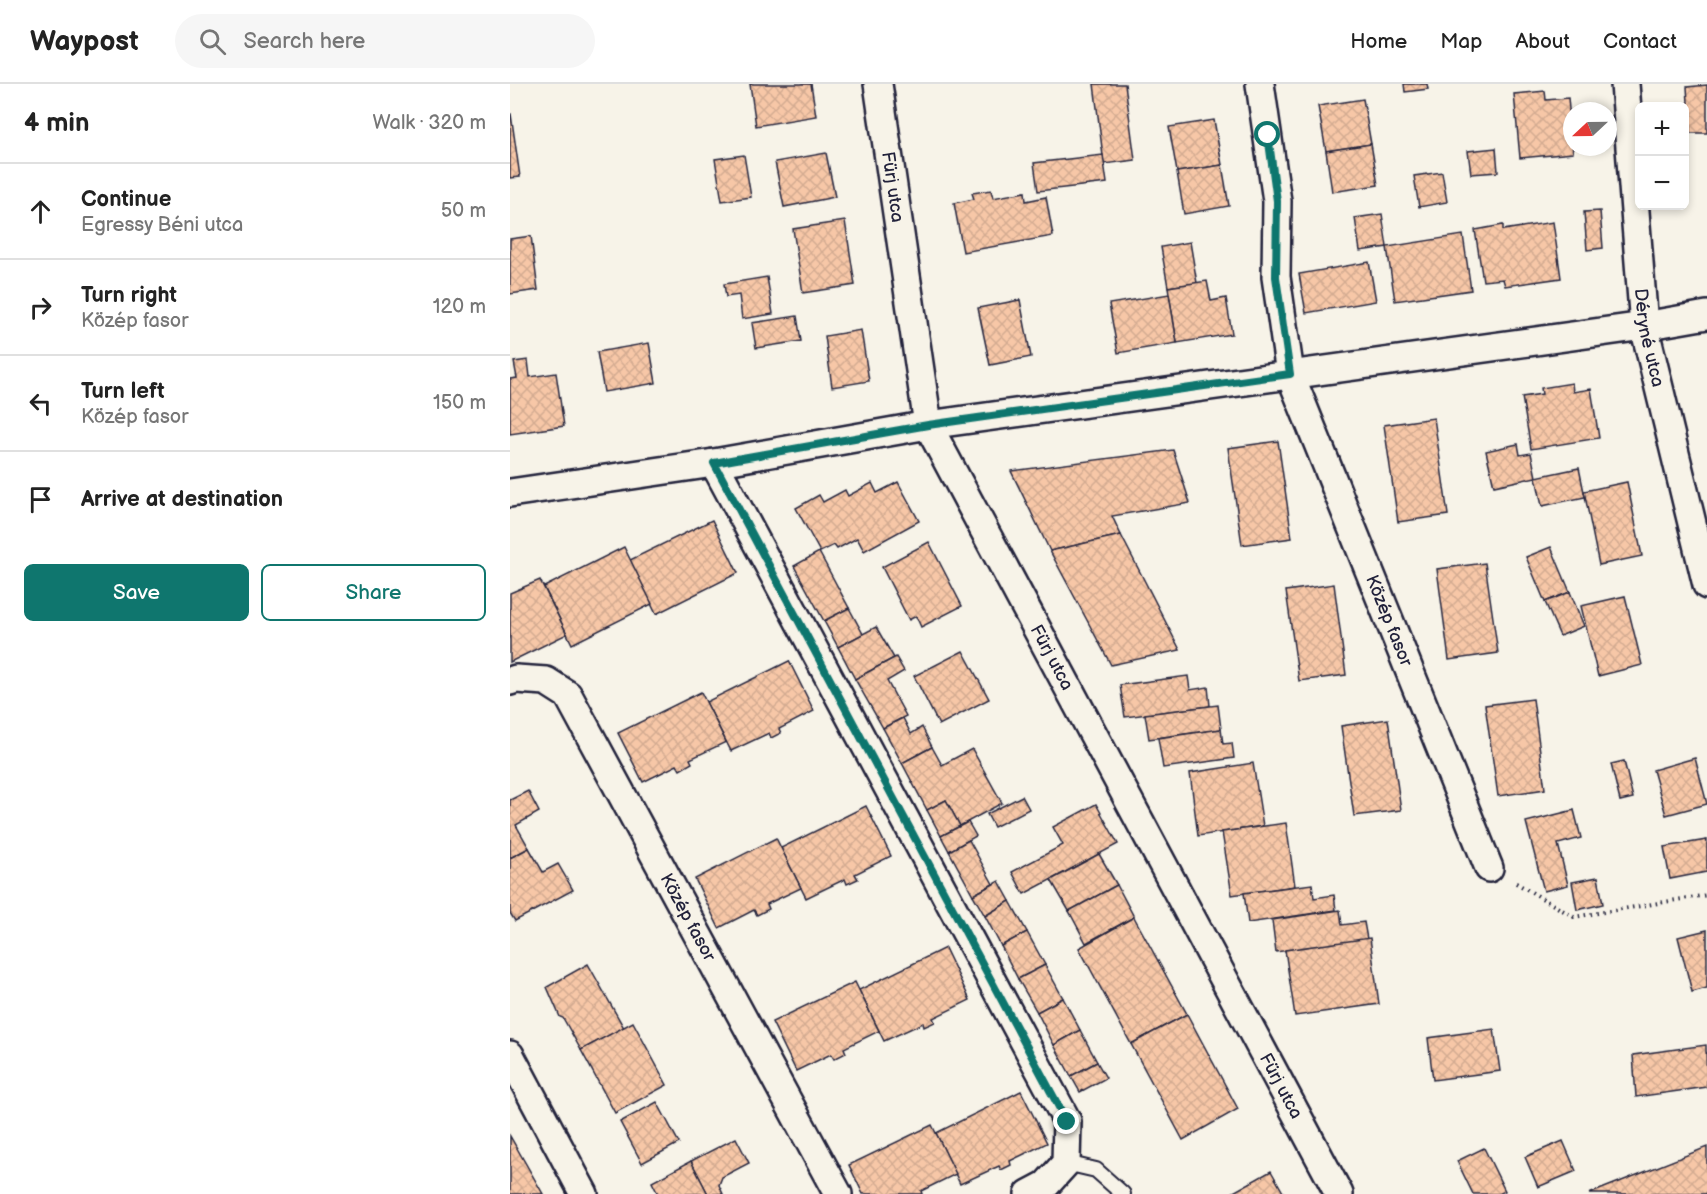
<!DOCTYPE html>
<meta charset="utf-8">
<style>
body{margin:0;font-family:"Balsamiq Sans",sans-serif;background:#f6f6f6;color:#222}
.controls{position:absolute;right:18px;top:18px;display:grid;overflow:hidden;border-radius:9px;box-shadow:0 3px 9px #0003}
.controls button{width:54px;height:54px;display:grid;place-items:center;padding:0;border:0;border-bottom:2px solid #e0e0e0;background:#fff;color:#222;font:30px sans-serif}
.compass{position:absolute;left:1053px;top:18px;width:54px;height:54px;border-radius:50%;background:#fff;box-shadow:0 3px 9px #0003;rotate:248deg}
.stop{position:absolute;width:18px;height:18px;margin:-14px;border:4px solid #0f766e;border-radius:50%;background:#fff}
.stop.end{background:#0f766e;border-color:#fff;box-shadow:0 2px 6px #0008}
.list{margin:0;padding:0;list-style:none}
h2{display:flex;justify-content:space-between;align-items:center;height:78px;margin:0;padding:0 24px;font-size:26px}
h2 small{font-size:20px;font-weight:400;color:#767676}
.list li{display:grid;grid-template-columns:39px 1fr auto;gap:18px;align-items:center;box-sizing:border-box;height:96px;padding:0 24px;border-top:2px solid #e0e0e0}
.list b{display:block;font-size:22px;white-space:nowrap}
.list p{margin:0;font-size:20px;white-space:nowrap;color:#767676}
.list em{font-size:20px;font-style:normal;color:#767676}
.actions{display:flex;gap:12px;padding:18px 24px}
.actions a{flex:1;padding:14px 0;border:2px solid #0f766e;border-radius:9px;text-align:center;font-size:21px;color:#0f766e}
.actions .main{background:#0f766e;color:#fff}
.icon{flex:none;width:33px;height:33px;fill:none;stroke:currentColor;stroke-width:2;stroke-linecap:round;stroke-linejoin:round}
.map{position:relative;flex:none;width:1197px;height:1110px;overflow:hidden}
header{display:flex;align-items:center;gap:36px;box-sizing:border-box;height:84px;padding:0 30px;background:#fff;border-bottom:2px solid #e0e0e0}
header strong{font-size:28px}
nav{display:flex;gap:33px;margin-inline-start:auto;font-size:21px}
.search{width:420px;height:54px;background:#f6f6f6;display:flex;align-items:center;gap:15px;box-sizing:border-box;padding:0 21px;border-radius:33px;color:#767676;font-size:22px}
main{display:flex}
aside{flex:1;background:#fff}
.map>svg:first-child{display:block}
</style>
<header>
<strong>Waypost</strong>
<div class="search"><svg class="icon" aria-label="search" viewBox="0 0 24 24"><circle cx="10" cy="10" r="6"/><path d="M15 15l6 6"/></svg>Search here</div>
<nav><a>Home</a><a>Map</a><a>About</a><a>Contact</a></nav>
</header>
<main>
<aside>
<h2>4 min<small>Walk · 320 m</small></h2>
<ul class="list">
<li><svg class="icon" aria-label="ahead" viewBox="0 0 24 24"><path d="M12 20V5M6 11l6-6 6 6"/></svg><div><b>Continue</b><p>Egressy Béni utca</p></div><em>50 m</em></li>
<li><svg class="icon" aria-label="right" viewBox="0 0 24 24"><path d="M7 20v-9h11M14 6l5 5-5 5"/></svg><div><b>Turn right</b><p>Közép fasor</p></div><em>120 m</em></li>
<li><svg class="icon" aria-label="left" viewBox="0 0 24 24"><path d="M17 20v-9H6M10 6l-5 5 5 5"/></svg><div><b>Turn left</b><p>Közép fasor</p></div><em>150 m</em></li>
<li><svg class="icon" aria-label="arrive" viewBox="0 0 24 24"><path d="M6 21V4h12l-3 4 3 4H6"/></svg><div><b>Arrive at destination</b></div></li>
</ul>
<div class="actions"><a class="main">Save</a><a>Share</a></div>
</aside>
<div class="map">
<svg width="1197" height="1110" viewBox="0 0 1197 1110">
<defs>
<pattern id="building-cross-hatch" width="8" height="8" patternUnits="userSpaceOnUse" patternTransform="scale(1.5)"><rect width="8" height="8" fill="#f7c7a7"/><path d="M0 0l8 8M0 8l8-8" fill="none" stroke="#d3ab91"/></pattern>
</defs>
<rect width="100%" height="100%" fill="#f7f3e8"/>
<filter id="ink" filterUnits="userSpaceOnUse"><feTurbulence type="fractalNoise" baseFrequency=".0167" numOctaves="2"/><feDisplacementMap in="SourceGraphic" scale="12" xChannelSelector="R" yChannelSelector="G"/><feConvolveMatrix kernelMatrix="1 2 1 2 8 2 1 2 1" color-interpolation-filters="sRGB"/></filter>
<g filter="url(#ink)">
<g fill="url(#building-cross-hatch)" stroke="#22223b" stroke-width="1.5">
<polygon points="240,0 301,0 306,32 246,42"/>
<polygon points="584,0 615,0 625,76 594,80"/>
<polygon points="894,0 917,0 918,5 895,8"/>
<polygon points="1197,1 1197,49 1180,49 1177,3"/>
<polygon points="1035,7 1036,16 1058,14 1063,69 1010,74 1004,10"/>
<polygon points="853,15 861,60 816,67 808,22"/>
<polygon points="0,30 1,30 10,93 0,94"/>
<polygon points="704,36 712,81 667,88 659,43"/>
<polygon points="861,60 868,101 822,108 816,67"/>
<polygon points="986,64 988,88 961,90 958,67"/>
<polygon points="316,69 325,113 274,123 265,78"/>
<polygon points="234,71 241,113 212,117 205,75"/>
<polygon points="593,71 597,99 528,107 524,79"/>
<polygon points="712,81 719,122 674,130 667,88"/>
<polygon points="932,88 937,118 909,123 904,92"/>
<polygon points="481,106 483,114 515,108 516,117 536,113 543,152 453,168 444,119 464,115 462,109"/>
<polygon points="1090,127 1093,164 1077,166 1074,128"/>
<polygon points="872,130 877,163 850,167 845,134"/>
<polygon points="335,137 345,201 293,209 283,145"/>
<polygon points="1043,138 1051,194 995,202 993,195 973,197 965,146 993,141 993,146"/>
<polygon points="953,151 961,206 885,217 877,163"/>
<polygon points="21,152 28,206 0,210 0,155"/>
<polygon points="680,158 687,199 658,203 651,163"/>
<polygon points="859,178 866,217 796,229 789,190"/>
<polygon points="257,193 263,230 232,235 229,211 216,213 214,200"/>
<polygon points="697,197 701,217 716,214 722,250 667,259 658,203"/>
<polygon points="659,210 667,259 608,269 599,220"/>
<polygon points="510,216 521,273 480,281 468,224"/>
<polygon points="287,232 291,257 246,264 242,239"/>
<polygon points="351,246 359,297 322,303 315,252"/>
<polygon points="139,259 146,299 94,308 87,268"/>
<polygon points="18,276 20,293 46,289 54,342 0,350 0,295 7,294 4,278"/>
<polygon points="1062,299 1063,308 1081,305 1089,354 1021,365 1012,313 1032,310 1031,304"/>
<polygon points="924,334 938,431 888,438 874,341"/>
<polygon points="768,357 782,454 732,461 718,364"/>
<polygon points="1008,360 1010,371 1021,369 1026,393 984,402 976,367"/>
<polygon points="663,366 680,419 602,432 611,451 540,467 501,387"/>
<polygon points="1069,384 1075,413 1032,422 1026,393"/>
<polygon points="388,398 409,437 354,467 347,454 327,465 324,461 310,468 286,424 309,411 313,418 335,406 338,412 362,399 367,409"/>
<polygon points="1117,398 1132,472 1089,481 1074,407"/>
<polygon points="202,436 228,489 146,530 120,476"/>
<polygon points="611,451 670,566 601,581 540,467"/>
<polygon points="419,458 452,522 411,543 406,532 399,536 372,483"/>
<polygon points="114,463 142,520 62,560 34,503"/>
<polygon points="1041,463 1060,508 1035,518 1016,473"/>
<polygon points="309,468 339,524 314,537 284,482"/>
<polygon points="975,479 988,569 939,576 927,485"/>
<polygon points="30,496 57,550 0,578 0,509"/>
<polygon points="824,500 836,591 789,597 776,507"/>
<polygon points="1060,508 1074,542 1050,552 1035,518"/>
<polygon points="1115,512 1132,581 1088,592 1071,522"/>
<polygon points="339,524 353,550 328,563 314,537"/>
<polygon points="366,543 384,574 345,595 328,563"/>
<polygon points="453,567 479,615 429,641 404,592"/>
<polygon points="386,573 394,587 377,597 396,632 373,644 345,595"/>
<polygon points="279,577 304,627 269,645 271,649 261,654 259,649 221,667 196,618"/>
<polygon points="678,592 680,606 698,603 700,622 615,633 610,601"/>
<polygon points="191,608 216,658 180,675 182,679 170,686 167,681 133,698 108,649"/>
<polygon points="1023,615 1035,705 988,712 975,621"/>
<polygon points="708,621 711,645 639,655 635,630"/>
<polygon points="393,634 401,650 412,643 422,663 392,679 373,644"/>
<polygon points="878,635 891,726 844,732 831,642"/>
<polygon points="711,645 713,660 722,659 724,674 653,684 648,654"/>
<polygon points="422,663 432,681 462,665 492,719 450,742 436,716 417,726 392,679"/>
<polygon points="1185,674 1197,720 1156,731 1143,686"/>
<polygon points="1114,677 1123,714 1110,717 1101,680"/>
<polygon points="743,679 753,742 688,752 680,689"/>
<polygon points="18,707 29,728 6,741 19,764 0,774 0,716"/>
<polygon points="512,712 519,725 484,743 477,730"/>
<polygon points="436,716 450,742 431,752 417,726"/>
<polygon points="586,720 608,760 514,810 502,788 553,761 543,743"/>
<polygon points="356,722 381,772 345,790 348,795 337,800 335,795 296,814 271,764"/>
<polygon points="1064,726 1071,754 1048,760 1058,801 1034,807 1016,738"/>
<polygon points="458,738 466,752 439,767 431,752"/>
<polygon points="776,739 785,802 722,811 712,748"/>
<polygon points="266,754 291,804 257,820 259,825 247,831 244,826 209,844 185,795"/>
<polygon points="459,756 483,800 463,811 439,767"/>
<polygon points="1197,756 1197,788 1160,795 1154,763"/>
<polygon points="19,764 33,788 48,780 63,806 5,837 0,829 0,774"/>
<polygon points="589,770 607,801 559,827 541,796"/>
<polygon points="1088,793 1093,820 1067,826 1062,798"/>
<polygon points="489,797 500,817 475,832 463,811"/>
<polygon points="802,800 804,814 824,811 826,826 738,839 734,809"/>
<polygon points="607,801 624,833 576,859 559,827"/>
<polygon points="500,817 517,848 491,862 475,832"/>
<polygon points="830,826 832,841 854,838 857,855 766,868 762,836"/>
<polygon points="624,833 677,930 621,960 569,864"/>
<polygon points="1197,846 1197,904 1182,908 1168,853"/>
<polygon points="517,848 535,881 508,895 491,862"/>
<polygon points="860,854 869,920 785,932 775,866"/>
<polygon points="435,864 460,916 423,934 425,938 414,943 413,939 374,957 349,906"/>
<polygon points="78,880 114,944 71,966 53,934 50,933 37,903"/>
<polygon points="535,881 553,914 527,928 508,895"/>
<polygon points="345,898 369,947 334,964 336,969 324,975 321,970 286,987 262,938"/>
<polygon points="553,914 570,946 544,961 527,928"/>
<polygon points="677,930 728,1025 673,1056 621,960"/>
<polygon points="123,938 157,1001 105,1029 71,966"/>
<polygon points="984,945 990,987 923,996 918,954"/>
<polygon points="570,946 587,978 561,992 544,961"/>
<polygon points="1196,961 1197,1003 1126,1013 1123,971"/>
<polygon points="587,978 596,994 570,1008 561,992"/>
<polygon points="511,1007 537,1059 500,1077 501,1081 491,1086 489,1082 450,1100 426,1049"/>
<polygon points="147,1018 169,1059 132,1079 110,1038"/>
<polygon points="422,1041 446,1090 411,1107 412,1110 353,1110 339,1081"/>
<polygon points="0,1052 33,1110 0,1110"/>
<polygon points="226,1054 239,1079 212,1093 209,1101 213,1110 198,1110 181,1077"/>
<polygon points="1053,1057 1066,1087 1028,1103 1015,1073"/>
<polygon points="1197,1063 1197,1110 1079,1110"/>
<polygon points="974,1064 995,1107 989,1110 963,1110 947,1077"/>
<polygon points="181,1077 198,1110 148,1110 142,1098"/>
<polygon points="761,1087 774,1110 720,1110"/>
</g>
<g fill="none" stroke-linecap="round" stroke-linejoin="round">
<defs>
<polyline id="service" points="556,1079 586,1086 613,1110"/>
<g id="minor">
<path id="s1" d="M368,0L418,341L829,1110"/>
<path id="s2" d="M750,0L767,117L766,193L780,290L979,784"/>
<path id="s3" d="M1115,0L1134,242L1197,501"/>
<polyline points="204,379 557,1037 556,1079 536,1101 519,1110"/>
<polyline points="0,409 204,379 418,341 1134,242 1197,231"/>
<path id="s4" d="M0,597L6,595L36,597L58,611L328,1110"/>
<polyline points="0,971 74,1110"/>
</g>
</defs>
<use href="#service" stroke="#22223b" stroke-width="18"/>
<use href="#minor" stroke="#22223b" stroke-width="32"/>
<polyline stroke="#22223b" stroke-width="4" stroke-dasharray="1.5 4.5" stroke-linecap="butt" points="1006,799 1064,833 1197,811"/>
<use href="#service" stroke="#f7f3e8" stroke-width="14"/>
<use href="#minor" stroke="#f7f3e8" stroke-width="27"/>
</g>
</g>
<g fill="none" stroke-linecap="round" stroke-linejoin="round" filter="url(#ink)">
<polyline stroke="#0f766e" stroke-width="8" points="557,1038 204,379 418,341 780,290 766,193 767,117 758,51"/>
</g>
<g text-anchor="middle" dominant-baseline="central" stroke-width="4.5" stroke-linejoin="round" paint-order="stroke">
<g font-size="18" fill="#22223b" stroke="#f7f3e8">
<text stroke="none"><textPath href="#s1" startOffset="104">Fürj utca</textPath></text>
<text stroke="none"><textPath href="#s3" startOffset="255">Déryné utca</textPath></text>
<text stroke="none"><textPath href="#s2" startOffset="558">Közép fasor</textPath></text>
<text stroke="none"><textPath href="#s1" startOffset="608">Fürj utca</textPath></text>
<text stroke="none"><textPath href="#s4" startOffset="315">Közép fasor</textPath></text>
<text stroke="none"><textPath href="#s1" startOffset="1094">Fürj utca</textPath></text>
</g>
</g>
</svg>
<div class="controls">
<button>+</button>
<button>−</button>
</div>
<svg class="compass" viewBox="-18 -18 36 36"><path d="M0-13l5 13h-10z" fill="#e53935"/><path d="M0 13l5-13h-10z" fill="#767676"/></svg>
<div class="stop" style="left:758px;top:51px"></div>
<div class="stop end" style="left:557px;top:1038px"></div>
</div>
</main>
